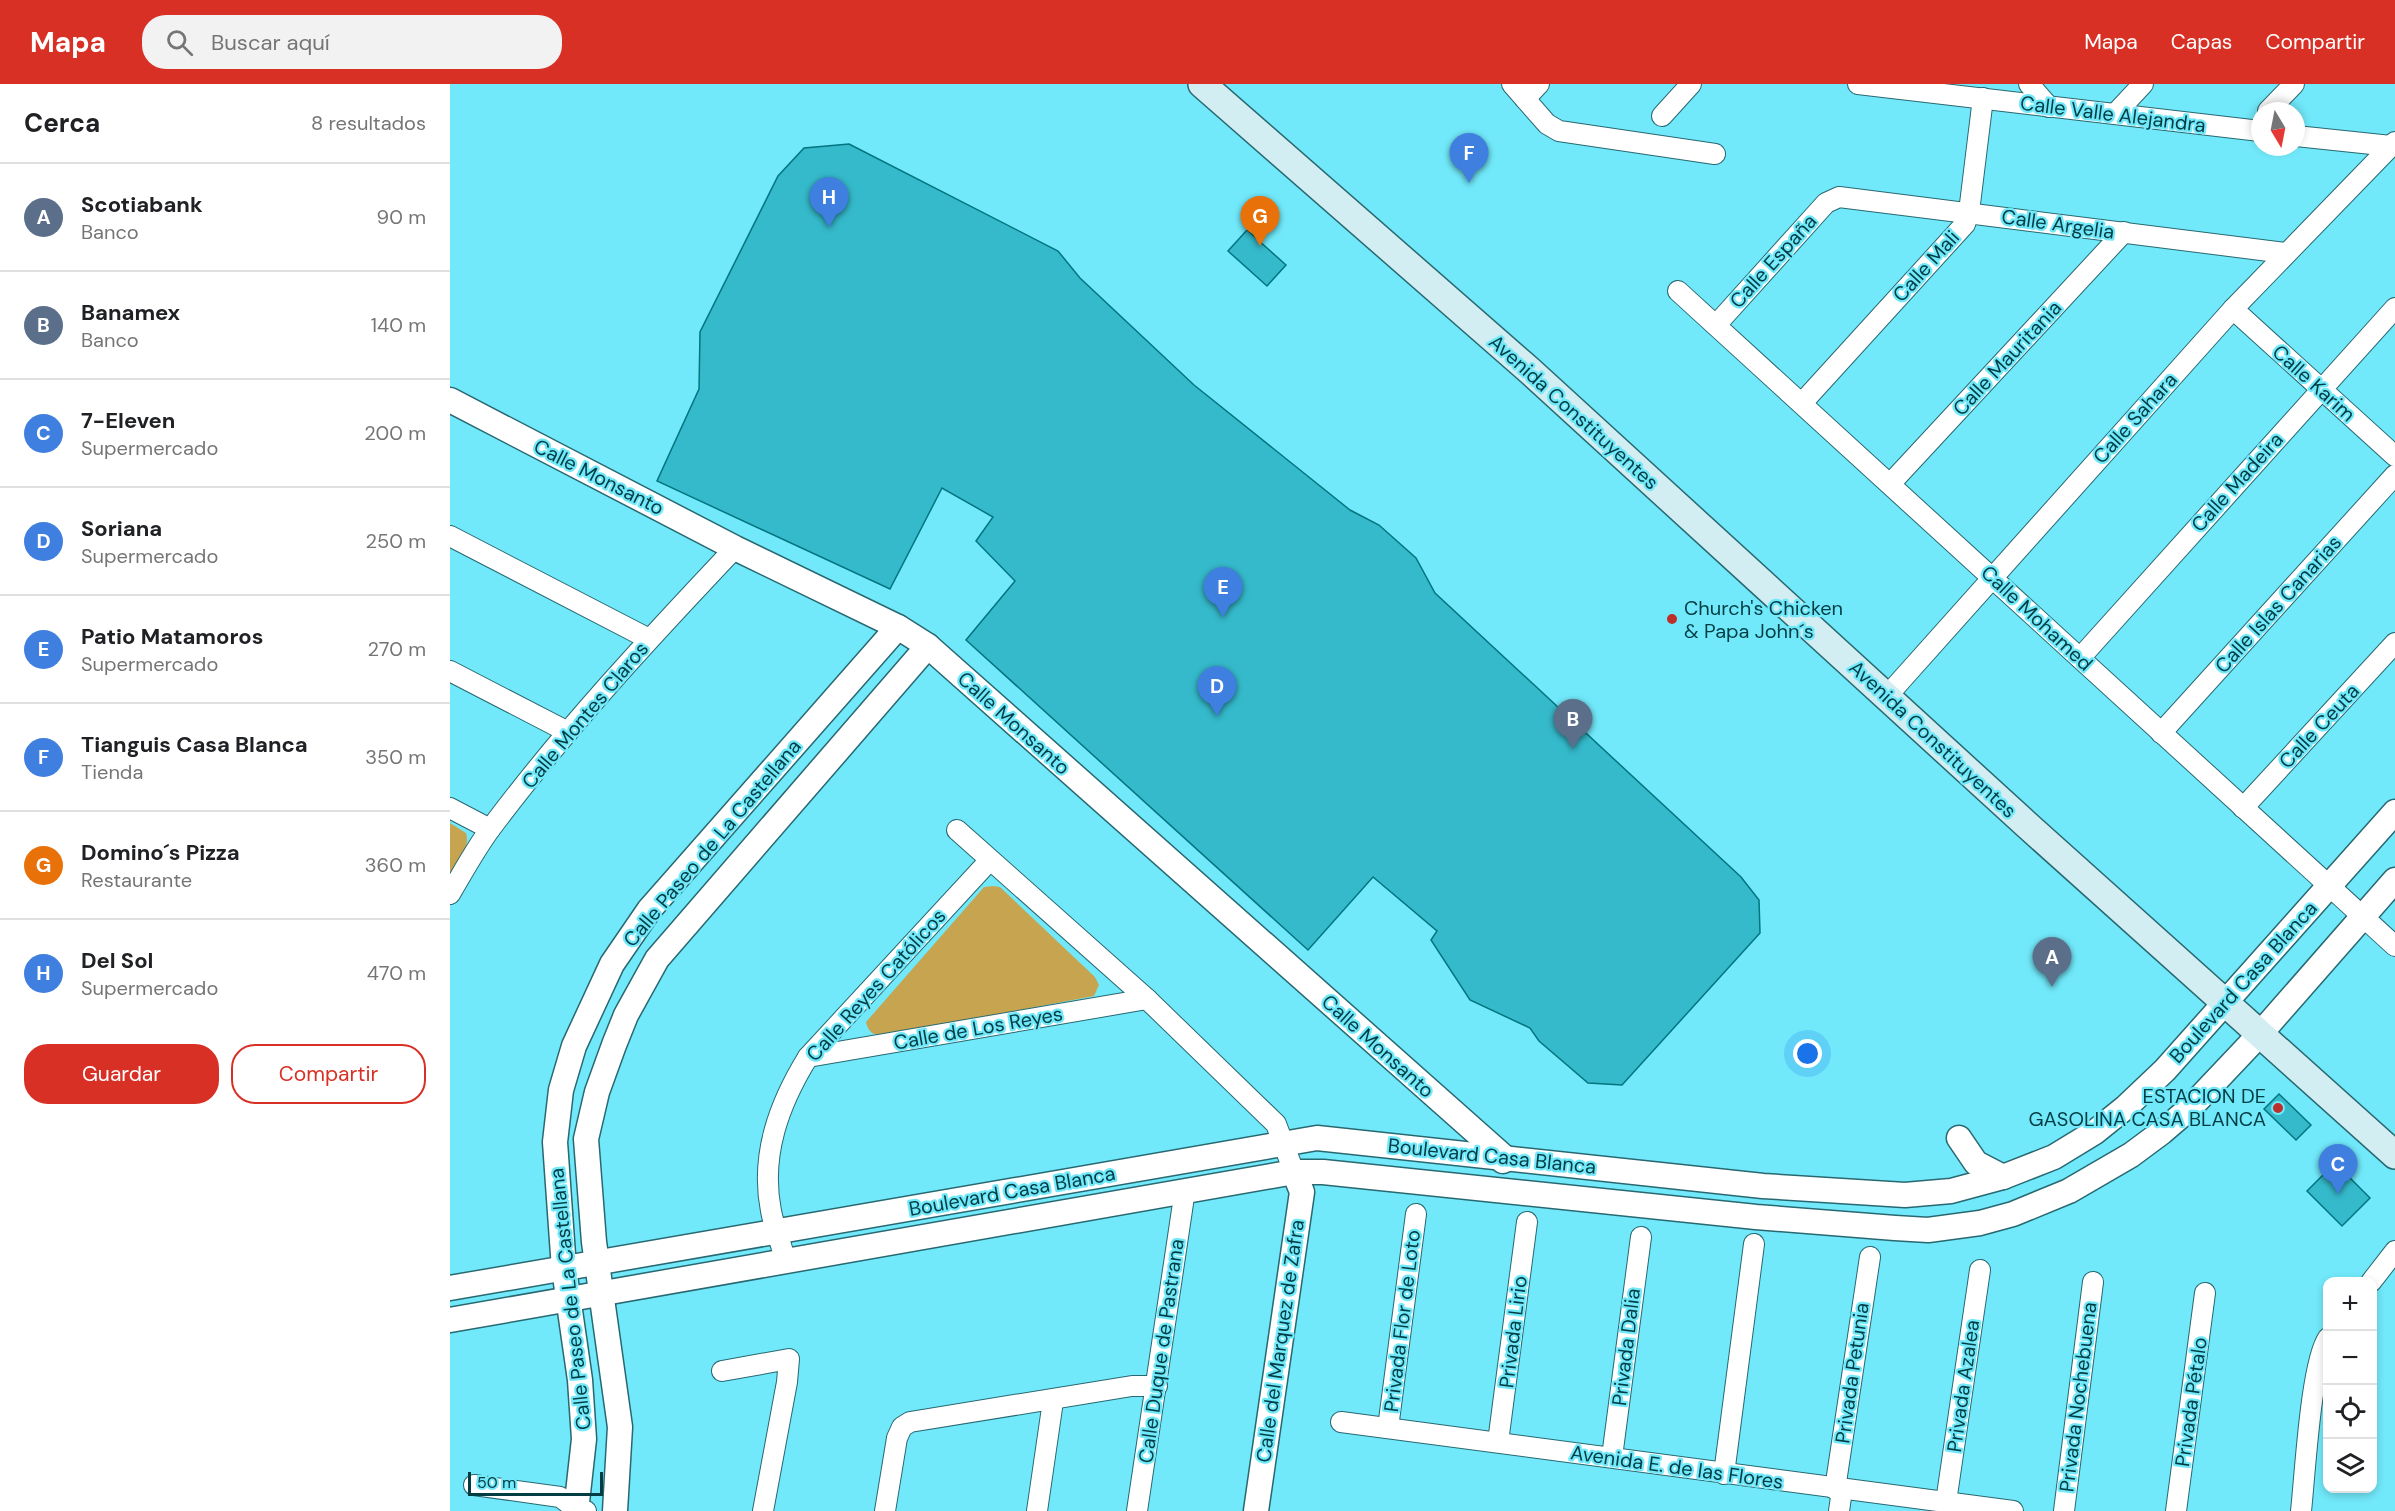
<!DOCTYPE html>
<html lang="es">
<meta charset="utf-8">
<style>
body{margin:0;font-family:"DM Sans",sans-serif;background:#f2f2f2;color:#202124}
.controls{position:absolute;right:18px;bottom:18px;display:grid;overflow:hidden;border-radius:12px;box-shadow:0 3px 9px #0003}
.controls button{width:54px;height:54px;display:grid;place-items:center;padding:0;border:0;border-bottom:2px solid #e0e0e0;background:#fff;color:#202124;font:30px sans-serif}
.compass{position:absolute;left:1801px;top:18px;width:54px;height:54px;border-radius:50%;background:#fff;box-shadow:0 3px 9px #0003;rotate:170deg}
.scale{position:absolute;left:18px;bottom:15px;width:135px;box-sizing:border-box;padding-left:6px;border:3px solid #033d44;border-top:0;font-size:16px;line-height:21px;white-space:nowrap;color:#033d44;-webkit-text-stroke:4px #71e9fa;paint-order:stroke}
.you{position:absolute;left:1358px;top:970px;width:21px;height:21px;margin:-15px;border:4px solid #fff;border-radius:50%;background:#1a73e8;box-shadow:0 0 0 9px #1a73e833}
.badge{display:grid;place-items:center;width:39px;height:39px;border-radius:50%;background:#d93025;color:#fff;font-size:20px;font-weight:700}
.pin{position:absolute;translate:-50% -50px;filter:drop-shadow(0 2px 3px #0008)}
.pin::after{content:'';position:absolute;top:32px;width:21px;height:18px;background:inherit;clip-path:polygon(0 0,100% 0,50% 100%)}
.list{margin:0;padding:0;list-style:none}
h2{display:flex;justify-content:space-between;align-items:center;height:78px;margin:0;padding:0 24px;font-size:26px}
h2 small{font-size:20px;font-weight:400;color:#757577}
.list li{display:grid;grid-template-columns:39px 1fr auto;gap:18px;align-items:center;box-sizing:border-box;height:108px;padding:0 24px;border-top:2px solid #e0e0e0}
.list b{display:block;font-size:22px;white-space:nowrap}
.list p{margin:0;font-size:20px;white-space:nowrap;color:#757577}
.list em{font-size:20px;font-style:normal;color:#757577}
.actions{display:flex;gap:12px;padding:18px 24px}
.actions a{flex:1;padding:14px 0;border:2px solid #d93025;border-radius:24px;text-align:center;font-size:21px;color:#d93025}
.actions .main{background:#d93025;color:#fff}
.icon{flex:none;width:33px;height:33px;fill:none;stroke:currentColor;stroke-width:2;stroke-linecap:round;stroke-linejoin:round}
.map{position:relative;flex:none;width:1945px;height:1427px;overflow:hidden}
header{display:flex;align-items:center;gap:36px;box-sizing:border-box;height:84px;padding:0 30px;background:#d93025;color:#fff}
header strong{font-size:28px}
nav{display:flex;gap:33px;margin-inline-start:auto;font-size:21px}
.search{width:420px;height:54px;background:#f2f2f2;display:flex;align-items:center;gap:15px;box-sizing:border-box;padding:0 21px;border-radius:24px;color:#757577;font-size:22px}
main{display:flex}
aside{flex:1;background:#fff}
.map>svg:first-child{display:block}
</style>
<header>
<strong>Mapa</strong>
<div class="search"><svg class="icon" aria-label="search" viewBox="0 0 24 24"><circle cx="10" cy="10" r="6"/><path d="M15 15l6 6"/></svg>Buscar aquí</div>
<nav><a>Mapa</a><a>Capas</a><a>Compartir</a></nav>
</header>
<main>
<aside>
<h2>Cerca<small>8 resultados</small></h2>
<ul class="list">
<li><span class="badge" style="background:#5c6f8a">A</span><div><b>Scotiabank</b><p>Banco</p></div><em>90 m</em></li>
<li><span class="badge" style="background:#5c6f8a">B</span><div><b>Banamex</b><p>Banco</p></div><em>140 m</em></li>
<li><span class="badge" style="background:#3f7fe0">C</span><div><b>7-Eleven</b><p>Supermercado</p></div><em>200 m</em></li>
<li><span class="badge" style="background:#3f7fe0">D</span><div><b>Soriana</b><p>Supermercado</p></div><em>250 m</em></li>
<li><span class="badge" style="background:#3f7fe0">E</span><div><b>Patio Matamoros</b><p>Supermercado</p></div><em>270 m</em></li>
<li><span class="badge" style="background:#3f7fe0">F</span><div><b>Tianguis Casa Blanca</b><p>Tienda</p></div><em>350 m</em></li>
<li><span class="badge" style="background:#e8710a">G</span><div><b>Domino´s Pizza</b><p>Restaurante</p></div><em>360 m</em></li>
<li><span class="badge" style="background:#3f7fe0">H</span><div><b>Del Sol</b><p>Supermercado</p></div><em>470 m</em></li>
</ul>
<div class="actions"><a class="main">Guardar</a><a>Compartir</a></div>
</aside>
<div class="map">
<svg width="1945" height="1427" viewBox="0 0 1945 1427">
<rect width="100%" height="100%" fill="#71e9fa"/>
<g fill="#c7a550">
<path d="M0,739L16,749C21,764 7,780 0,794Z"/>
<path d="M543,802L550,803L645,893L649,901L644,912L437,951C425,951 419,951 416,938L534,803Z"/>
</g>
<g fill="#35bacb" stroke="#027581" stroke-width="1.5">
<polygon points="399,60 608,167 630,194 744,301 900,426 929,441 966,474 985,509 1291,793 1309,816 1310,849 1172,1001 1138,999 1089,957 1080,944 1020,916 981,856 987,847 923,793 858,866 516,556 565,497 526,457 543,433 492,404 440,505 207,397 249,305 250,248 328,92 354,64"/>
<polygon points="797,146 836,181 817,202 778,167"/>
<polygon points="1829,1010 1861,1041 1846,1056 1814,1025"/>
<polygon points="1885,1079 1920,1114 1892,1142 1857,1107"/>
</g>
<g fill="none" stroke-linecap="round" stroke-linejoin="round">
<defs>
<g id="minor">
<polyline points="1062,0 1097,40 1109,47 1265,70"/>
<polyline points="1408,0 1810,47"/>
<polyline points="1579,0 1599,23"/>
<polyline points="1075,15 1089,0"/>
<polyline points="1818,27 1844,0"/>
<polyline points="1665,30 1693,0"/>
<polyline points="1212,32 1241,0"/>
<polyline points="1846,52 1941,62"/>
<polyline points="1228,207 1945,862"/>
<polyline points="1783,225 1945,372"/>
<polyline points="1266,241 1376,119 1389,113 1835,169"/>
<polyline points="1352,319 1515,140 1519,128 1533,14"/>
<polyline points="1440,400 1674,148"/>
<polyline points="0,452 199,555"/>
<polyline points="1630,574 1945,224"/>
<polyline points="0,587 118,648"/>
<polyline points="1437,612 1783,225 1945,58"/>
<polyline points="1711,649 1945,391"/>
<polyline points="0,724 40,745"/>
<polyline points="1793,724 1945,559"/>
<polyline points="507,746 697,915 826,1040 844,1088"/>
<path d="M0,810C13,788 26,764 41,744C115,645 200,554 285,464"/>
<polyline points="358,973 697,915"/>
<path d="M335,1175C331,1159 324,1143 321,1127C310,1071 329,1020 358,973L540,776"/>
<polyline points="1921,1198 1945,1167"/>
<polyline points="272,1287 339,1275 337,1298 313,1427"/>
<polyline points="891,1338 1563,1427"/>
<polyline points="938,1344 966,1130"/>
<polyline points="1048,1358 1077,1138"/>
<polyline points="1162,1373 1191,1153"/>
<polyline points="1274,1390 1304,1160"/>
<polyline points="24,1401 110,1413 126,1425 136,1427"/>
<polyline points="1385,1405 1420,1173"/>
<polyline points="1496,1418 1530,1186"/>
<polyline points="435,1427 447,1354 452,1343 460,1338 682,1302 707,1302"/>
<polyline points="587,1427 603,1317"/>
<polyline points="687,1427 735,1106"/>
<polyline points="1389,1427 1392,1406"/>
<polyline points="1614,1427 1643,1198"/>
<polyline points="1726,1427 1755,1209"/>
<path d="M1851,1427C1855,1391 1861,1278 1878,1254"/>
</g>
<g id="tertiary">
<polyline points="0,316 285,464 448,543 478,562 1054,1073 1053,1077"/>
<polyline points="1509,1054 1526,1079 1553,1093"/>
<polyline points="0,1204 867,1054 1313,1102 1455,1111 1501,1107 1553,1093 1604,1073 1645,1048 1676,1023 1715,986 1945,728"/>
<polyline points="0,1236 844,1088 873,1088 1306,1133 1445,1144 1478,1146 1530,1139 1563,1130 1619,1107 1681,1071 1712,1048 1740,1024 1810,950 1945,796"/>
<polyline points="126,1427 134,1355 130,1296 114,1185 105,1058 111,1006 124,962 162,880 199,826 448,543"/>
<polyline points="165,1427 170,1343 144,1158 136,1055 147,1008 164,961 176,931 207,875 478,562"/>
<polyline points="806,1427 852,1108 844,1088"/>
</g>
<polyline id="secondary" points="752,0 1079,286 1577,741 1945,1071"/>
</defs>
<use href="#minor" stroke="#286871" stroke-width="22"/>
<use href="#tertiary" stroke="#286871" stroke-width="27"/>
<use href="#secondary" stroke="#286871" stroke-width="30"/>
<use href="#minor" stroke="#fff" stroke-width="20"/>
<use href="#tertiary" stroke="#fff" stroke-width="24"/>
<use href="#secondary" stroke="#d2eef2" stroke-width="27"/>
</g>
<g fill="#bd2f2a" stroke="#71e9fa" stroke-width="2">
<circle cx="1222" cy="535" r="6"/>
<circle cx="1828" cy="1024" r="6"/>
</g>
<g text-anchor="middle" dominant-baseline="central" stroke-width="4.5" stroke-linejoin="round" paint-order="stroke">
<g font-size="20" fill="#033d44" stroke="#71e9fa">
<text transform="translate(1663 30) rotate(7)">Calle Valle Alejandra</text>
<text transform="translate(1608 140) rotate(8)">Calle Argelia</text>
<text transform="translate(1323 177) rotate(-48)">Calle España</text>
<text transform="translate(1476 182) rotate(-48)">Calle Mali</text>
<text transform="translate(1557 274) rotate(-47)">Calle Mauritania</text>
<text transform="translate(1864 299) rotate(42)">Calle Karim</text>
<text transform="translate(1124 328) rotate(42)">Avenida Constituyentes</text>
<text transform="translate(1685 334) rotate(-48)">Calle Sahara</text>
<text transform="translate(149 393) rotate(27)">Calle Monsanto</text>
<text transform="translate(1787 398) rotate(-48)">Calle Madeira</text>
<text transform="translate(1828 520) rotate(-48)">Calle Islas Canarias</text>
<text transform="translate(1587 534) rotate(43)">Calle Mohamed</text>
<text transform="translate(135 631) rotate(-50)">Calle Montes Claros</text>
<text transform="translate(564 639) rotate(42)">Calle Monsanto</text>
<text transform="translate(1869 642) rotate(-47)">Calle Ceuta</text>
<text transform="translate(1483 655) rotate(43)">Avenida Constituyentes</text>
<text transform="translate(262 759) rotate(-50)">Calle Paseo de La Castellana</text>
<text transform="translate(1793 898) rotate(-48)">Boulevard Casa Blanca</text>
<text transform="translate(426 901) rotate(-48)">Calle Reyes Católicos</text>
<text transform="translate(528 944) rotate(-10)">Calle de Los Reyes</text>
<text transform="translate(928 962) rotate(42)">Calle Monsanto</text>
<text transform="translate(1042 1072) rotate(6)">Boulevard Casa Blanca</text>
<text transform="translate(562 1107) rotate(-10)">Boulevard Casa Blanca</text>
<text transform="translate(120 1215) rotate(-96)">Calle Paseo de La Castellana</text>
<text transform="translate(952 1237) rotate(-83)">Privada Flor de Loto</text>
<text transform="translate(1063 1248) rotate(-83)">Privada Lirio</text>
<text transform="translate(830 1257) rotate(-82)">Calle del Marquez de Zafra</text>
<text transform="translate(1176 1263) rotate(-83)">Privada Dalia</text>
<text transform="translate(711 1267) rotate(-82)">Calle Duque de Pastrana</text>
<text transform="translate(1402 1289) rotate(-82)">Privada Petunia</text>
<text transform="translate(1513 1302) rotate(-82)">Privada Azalea</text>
<text transform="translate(1628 1313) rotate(-83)">Privada Nochebuena</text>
<text transform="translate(1741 1318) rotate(-82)">Privada Pétalo</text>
<text transform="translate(1227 1383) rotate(8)">Avenida E. de las Flores</text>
</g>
<g font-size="20" fill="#033d44" stroke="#71e9fa" text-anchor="start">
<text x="1234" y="524">Church's Chicken<tspan x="1234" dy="23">&amp; Papa John´s</tspan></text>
<text x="1816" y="1012" text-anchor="end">ESTACION DE<tspan x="1816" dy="23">GASOLINA CASA BLANCA</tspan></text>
</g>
</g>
</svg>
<div class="controls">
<button>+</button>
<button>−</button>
<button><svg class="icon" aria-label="locate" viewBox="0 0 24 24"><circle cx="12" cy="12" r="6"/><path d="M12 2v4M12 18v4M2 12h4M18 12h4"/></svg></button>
<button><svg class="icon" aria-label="layers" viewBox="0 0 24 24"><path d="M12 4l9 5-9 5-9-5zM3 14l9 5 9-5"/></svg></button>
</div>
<svg class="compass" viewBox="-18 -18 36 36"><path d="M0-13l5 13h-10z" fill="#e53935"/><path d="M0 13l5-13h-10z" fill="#757577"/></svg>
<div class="scale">50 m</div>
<div class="you"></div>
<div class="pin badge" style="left:1602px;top:903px;background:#5c6f8a">A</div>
<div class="pin badge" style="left:1123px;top:665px;background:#5c6f8a">B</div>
<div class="pin badge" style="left:1888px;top:1110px;background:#3f7fe0">C</div>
<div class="pin badge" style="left:767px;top:632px;background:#3f7fe0">D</div>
<div class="pin badge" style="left:773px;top:533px;background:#3f7fe0">E</div>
<div class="pin badge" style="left:1019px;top:99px;background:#3f7fe0">F</div>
<div class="pin badge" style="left:810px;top:162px;background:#e8710a">G</div>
<div class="pin badge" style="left:379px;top:143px;background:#3f7fe0">H</div>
</div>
</main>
